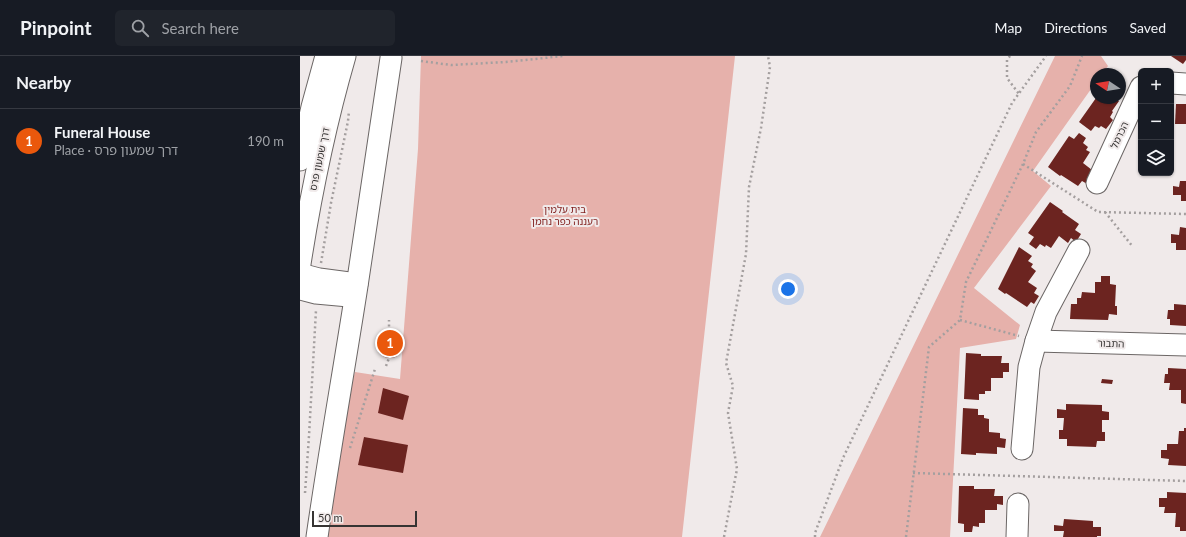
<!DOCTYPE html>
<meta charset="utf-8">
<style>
body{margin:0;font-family:Lato,"Noto Sans Hebrew",sans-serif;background:#20242c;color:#f1f3f6}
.controls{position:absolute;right:12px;top:12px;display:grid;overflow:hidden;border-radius:6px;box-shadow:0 1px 3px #0004}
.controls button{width:36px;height:36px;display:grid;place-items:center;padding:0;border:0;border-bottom:1px solid #363941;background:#171b24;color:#f1f3f6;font:20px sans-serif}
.compass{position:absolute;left:790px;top:12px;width:36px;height:36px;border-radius:50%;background:#171b24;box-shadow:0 1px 3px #0004;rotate:282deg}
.scale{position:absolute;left:12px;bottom:10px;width:105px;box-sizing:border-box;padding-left:4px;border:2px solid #363433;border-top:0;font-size:11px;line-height:14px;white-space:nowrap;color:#363433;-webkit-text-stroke:3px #f0eaea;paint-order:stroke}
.you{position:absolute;left:488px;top:233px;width:14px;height:14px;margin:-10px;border:3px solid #fff;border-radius:50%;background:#1a73e8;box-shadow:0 0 0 6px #1a73e833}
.badge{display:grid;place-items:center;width:26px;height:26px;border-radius:50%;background:#ea580c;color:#fff;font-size:13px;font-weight:700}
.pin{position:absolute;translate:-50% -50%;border:2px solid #fff;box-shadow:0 1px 4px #0006}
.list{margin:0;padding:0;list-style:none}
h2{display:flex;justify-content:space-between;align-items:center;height:52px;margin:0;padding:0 16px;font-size:17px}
h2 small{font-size:13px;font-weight:400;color:#9ea1a6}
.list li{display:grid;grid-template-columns:26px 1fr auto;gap:12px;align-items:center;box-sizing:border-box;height:64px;padding:0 16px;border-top:1px solid #363941}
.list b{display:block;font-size:15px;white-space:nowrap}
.list p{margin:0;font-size:13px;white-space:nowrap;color:#9ea1a6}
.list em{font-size:13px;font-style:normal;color:#9ea1a6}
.icon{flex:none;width:22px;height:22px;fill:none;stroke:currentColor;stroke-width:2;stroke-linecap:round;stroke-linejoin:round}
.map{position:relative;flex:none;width:886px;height:481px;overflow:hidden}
header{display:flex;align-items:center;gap:24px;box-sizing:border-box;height:56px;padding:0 20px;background:#171b24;border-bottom:1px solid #363941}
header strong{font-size:19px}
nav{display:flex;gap:22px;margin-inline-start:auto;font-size:14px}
.search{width:280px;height:36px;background:#20242c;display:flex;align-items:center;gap:10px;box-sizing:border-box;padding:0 14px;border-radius:6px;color:#9ea1a6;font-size:15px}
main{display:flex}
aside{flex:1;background:#171b24}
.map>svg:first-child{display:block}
</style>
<header>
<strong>Pinpoint</strong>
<div class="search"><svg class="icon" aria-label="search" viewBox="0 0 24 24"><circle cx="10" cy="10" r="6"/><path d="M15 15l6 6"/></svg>Search here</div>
<nav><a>Map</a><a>Directions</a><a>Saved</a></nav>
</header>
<main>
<aside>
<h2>Nearby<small></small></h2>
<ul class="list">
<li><span class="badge">1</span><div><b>Funeral House</b><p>Place · דרך שמעון פרס</p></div><em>190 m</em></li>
</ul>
</aside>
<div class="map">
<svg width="886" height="481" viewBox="0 0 886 481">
<rect width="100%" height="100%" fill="#f0eaea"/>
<g fill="#e6b1ab">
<polygon points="121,0 435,0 382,481 21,481 37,380 55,316 100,323 118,93"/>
<polygon points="755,0 801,0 808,10 802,18 796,18 796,26 733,115 751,130 674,232 720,269 716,283 660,292 650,481 520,481"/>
</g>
<g fill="#6c2420">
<polygon points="871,0 886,0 886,4 883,8"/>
<polygon points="796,42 815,42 819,45 812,55 813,56 810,61 813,64 806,73 801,70 799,72 795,70 791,75 779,66"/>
<polygon points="876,48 886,48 886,68 875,68"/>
<polygon points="779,77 786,82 783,87 788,91 786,94 790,96 783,107 792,114 789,119 794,122 789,129 782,125 778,130 761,119 760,120 748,111 769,80 774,83"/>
<polygon points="880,125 886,125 886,145 881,145 881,139 873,139 873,130 879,131"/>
<polygon points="750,146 763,155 762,156 779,168 775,174 781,178 776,186 771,182 768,187 759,180 751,192 746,189 745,191 740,188 736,193 729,188 734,181 728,177"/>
<polygon points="880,171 886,172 886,194 876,194 876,187 871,187 871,178 879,179"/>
<polygon points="719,191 732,200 728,205 733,208 731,211 736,215 728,226 737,232 734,237 739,240 734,248 731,246 727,251 706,237 705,238 698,233"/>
<polygon points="801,220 810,220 810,228 816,229 815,250 817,250 817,259 809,258 808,264 770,263 771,248 777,248 777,242 781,242 782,236 795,237 795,226 801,226"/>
<polygon points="874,248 886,249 886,270 870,269 870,263 867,263 868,254 874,254"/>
<circle cx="90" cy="288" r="14"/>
<polygon points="666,297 681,298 681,300 702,300 701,307 709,307 709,316 703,316 703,322 691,322 691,335 685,335 685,338 679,338 679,344 664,343"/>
<polygon points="868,312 886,313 886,348 881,347 881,334 869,334 870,327 864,327 865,318 868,318"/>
<polygon points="802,323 813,324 812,328 801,327"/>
<polygon points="83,332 109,340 103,364 78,357"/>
<polygon points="766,348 802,349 802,355 809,356 809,364 802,364 802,376 805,376 805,385 797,385 796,391 767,390 767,383 759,383 759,374 763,374 764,362 757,362 757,353 766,354"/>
<polygon points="663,352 678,353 678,359 684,359 684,362 689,363 689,376 700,377 700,382 706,383 705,392 697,391 697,398 676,397 676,399 661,398"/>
<polygon points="884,372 886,372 886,410 868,409 869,403 861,402 861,394 867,394 867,388 878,388 879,375 884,375"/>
<polygon points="64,381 108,389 103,417 58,409"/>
<polygon points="659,430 674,430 674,433 695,433 694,440 703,440 703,449 697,448 697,454 685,454 685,467 679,467 679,471 673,470 672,476 664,476 664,468 658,467"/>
<polygon points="867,436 886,437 886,475 880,475 880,471 875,471 876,457 864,457 865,451 859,451 859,442 867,442"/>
<polygon points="764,463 793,465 793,471 801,471 801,480 797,480 797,481 763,481 764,475 754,475 754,469 763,470"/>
</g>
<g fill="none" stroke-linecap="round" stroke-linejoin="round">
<defs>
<g id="minor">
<polyline points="871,27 886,28"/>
<polyline points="0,104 12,51 26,0"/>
<polyline points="797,127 841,31"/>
<path d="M0,208C11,137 25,69 45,0"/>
<polyline points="0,218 19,223 57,228"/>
<polyline points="0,233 16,237 49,240"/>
<polyline points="736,285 886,289"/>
<polyline points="722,393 729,311 736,285 746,256 779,194"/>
<path d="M17,481C29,397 44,314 57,230C69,154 79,78 91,2"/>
<polyline points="717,481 718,448"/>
</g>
</defs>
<use href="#minor" stroke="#6b6665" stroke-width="23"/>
<g stroke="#a49f9f" stroke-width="2.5" stroke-dasharray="2 3" stroke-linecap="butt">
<polyline points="710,0 707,4 707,22 719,38"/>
<polyline points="121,5 151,9 206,6 263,0"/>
<polyline points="723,108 798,156 886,158"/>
<polyline points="805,156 833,191"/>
<polyline points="21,207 31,147 48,65 49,55"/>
<polyline points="660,264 719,280"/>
<polyline points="86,310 89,302 89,264"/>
<polyline points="50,392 75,313"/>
<polyline points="613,417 886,425"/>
<polyline points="5,437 9,380 16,254"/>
<polyline points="424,481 437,413 428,357 433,330 426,307 446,198 449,131 461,72 470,11 468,0"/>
<polyline points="515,481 515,477 543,402 712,47 746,0"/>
<polyline points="606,481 629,291 660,264 666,226 723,108 736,76 770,30 782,0"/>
</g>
<use href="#minor" stroke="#fff" stroke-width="21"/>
</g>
<g text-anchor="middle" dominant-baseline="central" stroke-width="4" stroke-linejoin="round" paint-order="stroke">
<g font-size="10" fill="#363433" stroke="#f0eaea">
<text transform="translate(819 79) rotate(-65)">הכרמל</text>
<text transform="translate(19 103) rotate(-78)">דרך שמעון פרס</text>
<text transform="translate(811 287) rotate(2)">התבור</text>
</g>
<g font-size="10" fill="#7f1c1a" stroke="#f0eaea">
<text x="265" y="153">בית עלמין<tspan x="265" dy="12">רעננה כפר נחמן</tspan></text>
</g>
</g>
</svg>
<div class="controls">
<button>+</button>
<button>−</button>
<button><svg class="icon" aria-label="layers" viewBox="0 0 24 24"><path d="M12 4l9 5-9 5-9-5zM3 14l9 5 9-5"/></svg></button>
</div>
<svg class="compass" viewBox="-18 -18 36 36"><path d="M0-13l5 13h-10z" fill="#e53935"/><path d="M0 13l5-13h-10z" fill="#9ea1a6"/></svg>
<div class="scale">50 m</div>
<div class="you"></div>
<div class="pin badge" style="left:90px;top:287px">1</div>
</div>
</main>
